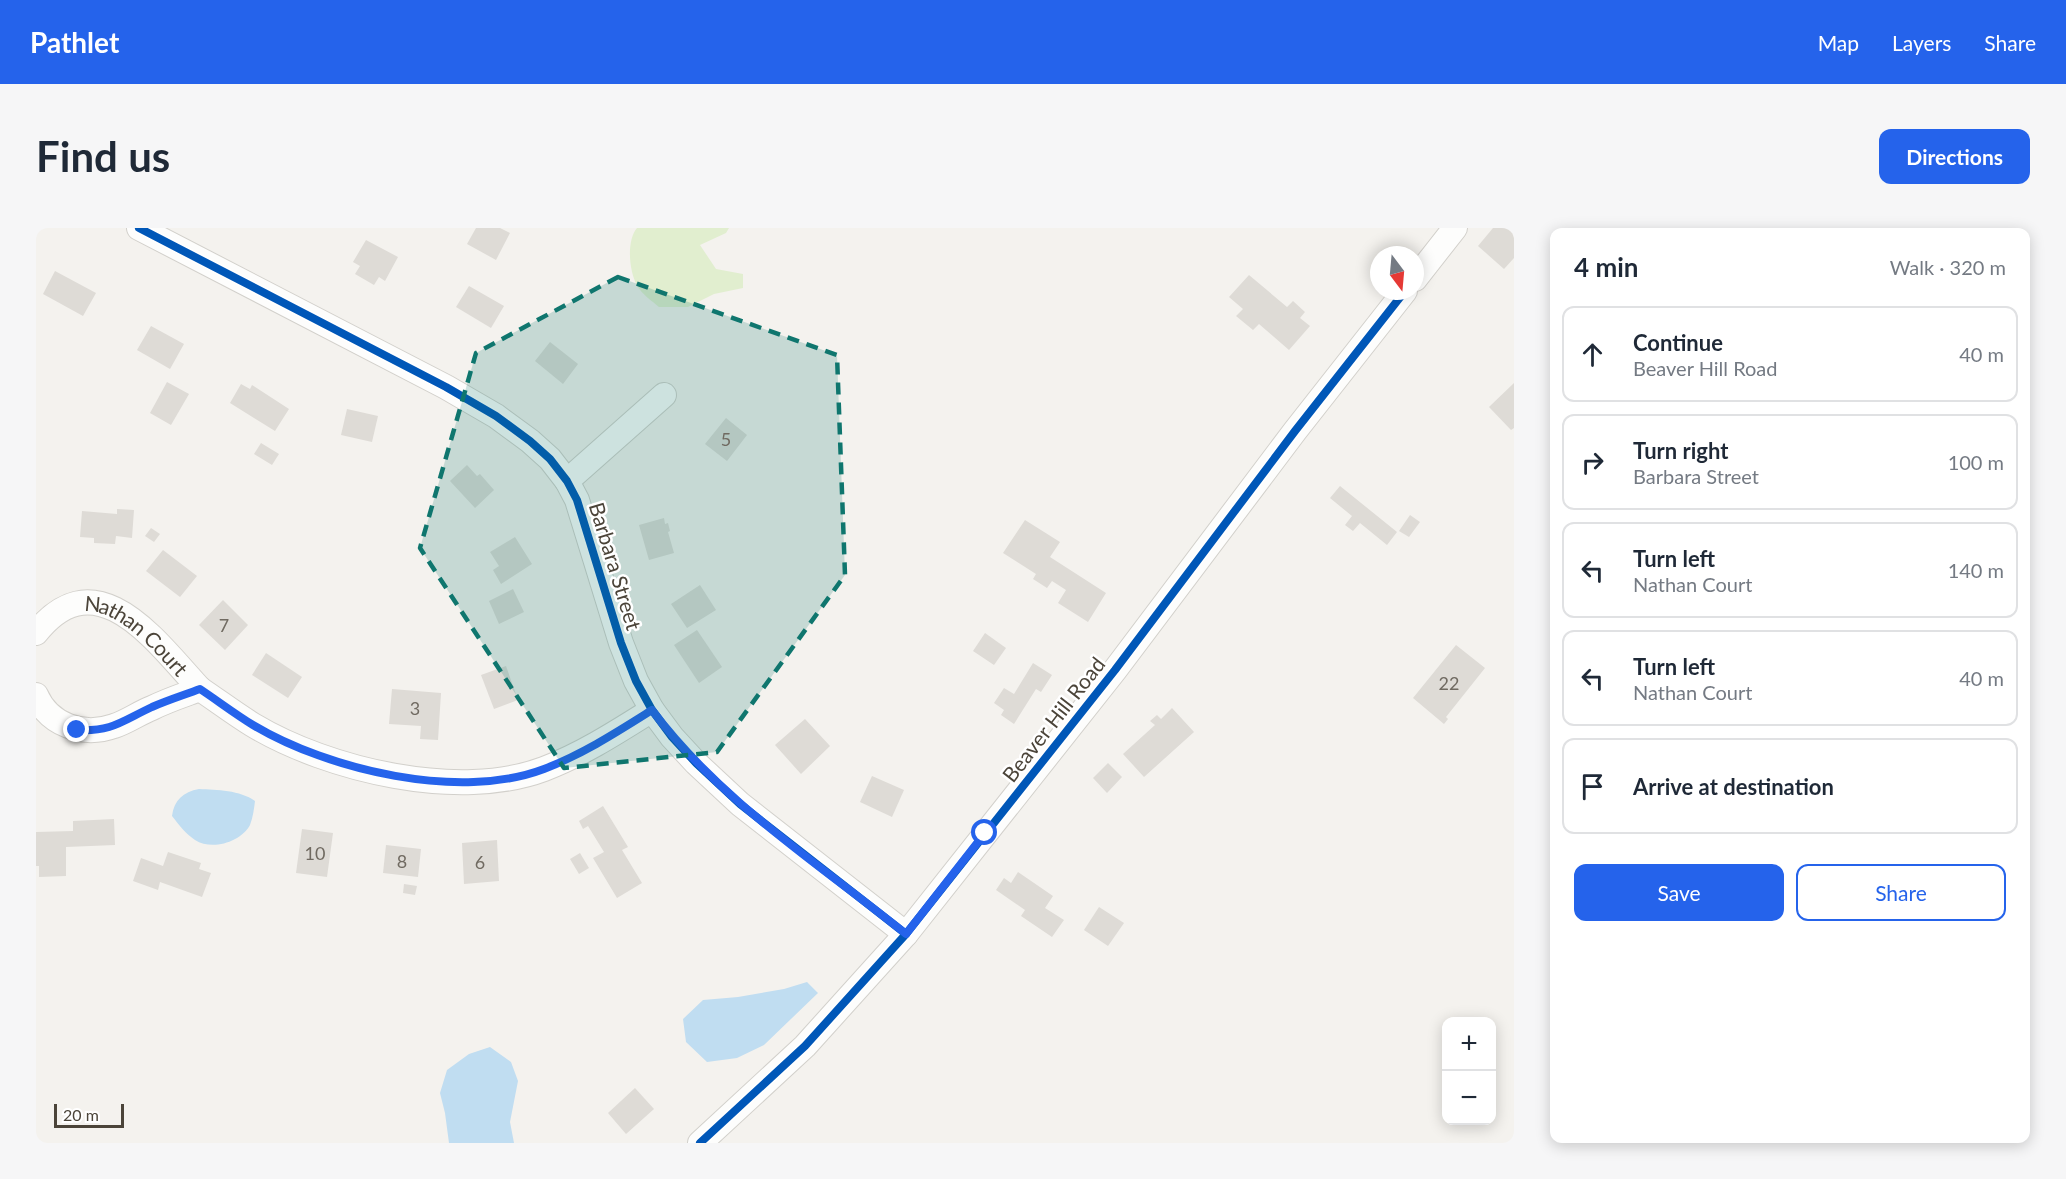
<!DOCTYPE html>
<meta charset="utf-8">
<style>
body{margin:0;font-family:Lato,sans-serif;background:#f6f6f7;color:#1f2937}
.controls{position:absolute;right:18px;bottom:18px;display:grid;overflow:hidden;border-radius:12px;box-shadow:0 3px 15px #0003}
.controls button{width:54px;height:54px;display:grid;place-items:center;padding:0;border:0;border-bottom:2px solid #e0e1e3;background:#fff;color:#1f2937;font:30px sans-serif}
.compass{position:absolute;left:1334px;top:18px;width:54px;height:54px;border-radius:50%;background:#fff;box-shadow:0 3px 15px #0003;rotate:164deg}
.scale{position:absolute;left:18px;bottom:15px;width:70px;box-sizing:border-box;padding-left:6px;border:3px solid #4b4439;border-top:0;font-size:16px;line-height:21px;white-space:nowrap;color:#4b4439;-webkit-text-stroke:4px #fff;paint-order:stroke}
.stop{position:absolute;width:18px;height:18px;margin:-14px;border:4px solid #2563eb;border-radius:50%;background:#fff}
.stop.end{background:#2563eb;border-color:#fff;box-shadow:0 2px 6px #0008}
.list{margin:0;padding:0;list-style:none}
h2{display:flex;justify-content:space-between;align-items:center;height:78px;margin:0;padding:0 24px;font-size:26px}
h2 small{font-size:20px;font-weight:400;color:#747a83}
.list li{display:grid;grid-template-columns:39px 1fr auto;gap:18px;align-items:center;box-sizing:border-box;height:96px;margin:0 12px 12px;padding:0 12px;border:2px solid #e0e1e3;border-radius:12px}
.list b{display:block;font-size:22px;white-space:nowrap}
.list p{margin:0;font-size:20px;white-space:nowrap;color:#747a83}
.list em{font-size:20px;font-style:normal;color:#747a83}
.actions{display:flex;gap:12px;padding:18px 24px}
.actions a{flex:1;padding:14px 0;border:2px solid #2563eb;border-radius:12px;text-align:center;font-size:21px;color:#2563eb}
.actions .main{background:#2563eb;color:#fff}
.icon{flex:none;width:33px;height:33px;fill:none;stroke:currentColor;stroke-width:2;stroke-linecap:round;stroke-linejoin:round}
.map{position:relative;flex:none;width:1478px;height:915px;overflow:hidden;border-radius:12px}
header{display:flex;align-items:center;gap:36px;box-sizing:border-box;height:84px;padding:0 30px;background:#2563eb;color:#fff}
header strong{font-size:28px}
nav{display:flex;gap:33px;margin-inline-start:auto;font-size:21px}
.intro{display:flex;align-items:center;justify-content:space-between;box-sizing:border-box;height:144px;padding:0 36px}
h1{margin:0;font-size:42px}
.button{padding:15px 27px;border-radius:12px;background:#2563eb;color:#fff;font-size:21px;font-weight:700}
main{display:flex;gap:36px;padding:0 36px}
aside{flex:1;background:#fff;border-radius:12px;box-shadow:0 3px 15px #0003}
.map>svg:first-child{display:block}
</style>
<header>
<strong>Pathlet</strong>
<nav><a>Map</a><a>Layers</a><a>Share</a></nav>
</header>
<div class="intro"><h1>Find us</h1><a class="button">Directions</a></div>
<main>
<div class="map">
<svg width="1478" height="915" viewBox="0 0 1478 915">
<rect width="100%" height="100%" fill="#f4f2ee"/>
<path fill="#e1eecf" d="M601,0H693L690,5L664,17L680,41L707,46V60L678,66L652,79H623C616,73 606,66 602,59C593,45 590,13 601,0Z"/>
<g fill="#c0ddf1">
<path d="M163,561C181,562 204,562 219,573C218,581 217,589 214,597C205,614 176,623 159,612C150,606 143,597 136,588C138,572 147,564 163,561Z"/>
<polygon points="771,754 782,765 728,817 701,830 671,834 650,814 647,791 667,772 702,769 748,761"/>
<polygon points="454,819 475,834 482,853 474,894 478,915 413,915 409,885 404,865 411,842 433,826"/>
</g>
<g fill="#dedbd6">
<polygon points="440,0 464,0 474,5 460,32 431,16"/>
<polygon points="1457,0 1474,0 1478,3 1478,30 1468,41 1442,18"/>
<polygon points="330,12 362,29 349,53 343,49 338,57 319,46 324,38 317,34"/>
<polygon points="19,43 60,65 47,88 7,66"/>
<polygon points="1213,47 1251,79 1257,73 1269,84 1264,90 1274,98 1253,122 1223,96 1217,102 1200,88 1207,81 1193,69"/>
<polygon points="433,58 468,78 455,100 420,79"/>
<polygon points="115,98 148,116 134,141 101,122"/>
<polygon points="514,114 542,136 527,156 499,133"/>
<polygon points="131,154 153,166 135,197 114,185"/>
<polygon points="1478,155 1478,200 1475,202 1453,179"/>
<polygon points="205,156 214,161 216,157 253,181 239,203 194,175"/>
<polygon points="311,181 342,188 336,214 305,207"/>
<polygon points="690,190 711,207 691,233 669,216"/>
<polygon points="225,215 243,226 236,237 218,226"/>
<polygon points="431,237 441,248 444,246 458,262 439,280 414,253"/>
<polygon points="1304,258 1361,304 1351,317 1324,295 1317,303 1309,297 1316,288 1294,270"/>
<polygon points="81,281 98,282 96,310 80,308 79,316 58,315 58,310 44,309 46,283 81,286"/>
<polygon points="1374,287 1384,294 1373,309 1363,303"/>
<polygon points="628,290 629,296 632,295 634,303 632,304 638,325 613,332 603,297"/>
<polygon points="989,292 1024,314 1014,329 1070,365 1052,394 1022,375 1030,362 1016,353 1011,360 997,351 1000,346 967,325"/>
<polygon points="115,300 124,306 118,314 109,308"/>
<polygon points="479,309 496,336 465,356 457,342 463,338 454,324"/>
<polygon points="127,322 161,348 144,369 110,343"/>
<polygon points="664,357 680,382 651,400 635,376"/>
<polygon points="477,361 488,384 463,396 453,373"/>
<polygon points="187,372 212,397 189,422 163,397"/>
<polygon points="661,402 686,439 663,455 638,417"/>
<polygon points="949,405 970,420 958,437 937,423"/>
<polygon points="1420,417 1449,440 1410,489 1412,491 1408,496 1377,470"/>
<polygon points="230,425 266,449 252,470 216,447"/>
<polygon points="997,435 1016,447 1005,464 1000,461 978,496 965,487 968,482 958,475 968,460 978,466"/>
<polygon points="470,438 482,472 458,481 445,447"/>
<polygon points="356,461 405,465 402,512 384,511 385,498 353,496"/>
<polygon points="1136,480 1158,504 1108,549 1087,526 1119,497 1114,493 1121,487 1125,491"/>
<polygon points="769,491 794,518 765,546 739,517"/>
<polygon points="1072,535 1086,549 1071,565 1057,550"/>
<polygon points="836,548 868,562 856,589 824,574"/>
<polygon points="567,578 592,619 586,622 606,655 581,670 557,630 568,624 552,598 547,601 543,593"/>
<polygon points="78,591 79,617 30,619 30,648 3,649 3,638 0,638 0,604 37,603 37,593"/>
<polygon points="266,601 297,605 291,649 260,645"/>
<polygon points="461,612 463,653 428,656 426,615"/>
<polygon points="350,617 385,621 382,649 347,645"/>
<polygon points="132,624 165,635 163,641 175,645 166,669 124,654 122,662 97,653 105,630 127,638"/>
<polygon points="544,625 553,640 543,646 534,631"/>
<polygon points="982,644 1017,668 1009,680 1028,692 1016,709 985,688 989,682 960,662 968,650 975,655"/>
<polygon points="368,656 381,658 379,667 367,665"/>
<polygon points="1063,679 1088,695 1072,718 1048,702"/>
<polygon points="599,860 618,881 590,906 572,885"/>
</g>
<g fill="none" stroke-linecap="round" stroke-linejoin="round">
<defs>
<g id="minor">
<polyline points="103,0 410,159 460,188 494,213 514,231 531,253 541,272 585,415 600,453 616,482 636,509 660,535 704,576 870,706"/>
<polyline points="1379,51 1419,0"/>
<polyline points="531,253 628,167"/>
<path id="s1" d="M0,405C61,328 121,415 164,461C148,467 132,472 116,480C103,485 91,494 78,498C47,509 13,497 0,467"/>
<path d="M164,461C182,473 199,486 217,497C292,542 423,573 508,541C547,526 581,504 616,482"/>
<polyline points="664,915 769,818 870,706 1079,442 1259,203 1369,63"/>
</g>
</defs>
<use href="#minor" stroke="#d2d0cb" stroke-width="26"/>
<use href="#minor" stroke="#fdfdfc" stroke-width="24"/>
<defs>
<g id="cycleway">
<polyline points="103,0 410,159 460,188 494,213 514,231 531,253 541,272 585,415 600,453 616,482 636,509 660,535 704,576 870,706"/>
<polyline points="664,915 769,818 870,706 1079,442 1259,203 1369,63"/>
</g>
</defs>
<use href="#cycleway" stroke="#fff" stroke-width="11"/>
<use href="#cycleway" stroke="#0057b8" stroke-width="8"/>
</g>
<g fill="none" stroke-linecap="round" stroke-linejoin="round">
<path stroke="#2563eb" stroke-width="8" d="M41,502C76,504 86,493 116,479C132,472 148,467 164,461C182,473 199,486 217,497C292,542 424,573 508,541C547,526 581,504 616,482C684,573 782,635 870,706L949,605"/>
</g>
<path fill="#0f766e" fill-opacity="0.2" stroke="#0f766e" stroke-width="4.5" stroke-dasharray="12 8" stroke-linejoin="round" d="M582,49L801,127L809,347L681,524L528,540L384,320L440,125Z"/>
<g text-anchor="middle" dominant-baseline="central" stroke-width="5" stroke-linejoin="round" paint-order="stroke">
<g font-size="18" fill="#706a61">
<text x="690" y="211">5</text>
<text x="188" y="397">7</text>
<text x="1413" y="455">22</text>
<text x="379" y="480">3</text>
<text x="279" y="625">10</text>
<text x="366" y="633">8</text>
<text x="444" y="634">6</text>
</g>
<g font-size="21" fill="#4b4439" stroke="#fff">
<text transform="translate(580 338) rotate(73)">Barbara Street</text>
<text stroke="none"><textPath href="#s1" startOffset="122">Nathan Court</textPath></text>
<text transform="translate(1017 491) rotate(-52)">Beaver Hill Road</text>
</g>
</g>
</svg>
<div class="controls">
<button>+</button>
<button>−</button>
</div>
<svg class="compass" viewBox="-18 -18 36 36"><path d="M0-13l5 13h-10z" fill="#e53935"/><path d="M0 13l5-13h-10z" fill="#747a83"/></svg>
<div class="scale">20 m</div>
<div class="stop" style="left:949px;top:605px"></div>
<div class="stop end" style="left:41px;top:502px"></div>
</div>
<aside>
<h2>4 min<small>Walk · 320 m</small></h2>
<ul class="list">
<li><svg class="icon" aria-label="ahead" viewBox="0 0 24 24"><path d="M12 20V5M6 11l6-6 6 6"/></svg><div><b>Continue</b><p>Beaver Hill Road</p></div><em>40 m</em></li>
<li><svg class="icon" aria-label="right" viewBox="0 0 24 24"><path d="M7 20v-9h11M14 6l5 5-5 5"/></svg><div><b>Turn right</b><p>Barbara Street</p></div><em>100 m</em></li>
<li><svg class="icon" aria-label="left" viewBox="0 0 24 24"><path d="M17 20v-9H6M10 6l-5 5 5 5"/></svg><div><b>Turn left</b><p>Nathan Court</p></div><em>140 m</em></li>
<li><svg class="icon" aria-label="left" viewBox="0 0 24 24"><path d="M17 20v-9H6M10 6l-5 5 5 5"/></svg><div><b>Turn left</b><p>Nathan Court</p></div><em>40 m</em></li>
<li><svg class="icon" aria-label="arrive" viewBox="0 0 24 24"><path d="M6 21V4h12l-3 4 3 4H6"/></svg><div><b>Arrive at destination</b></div></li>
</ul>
<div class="actions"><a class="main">Save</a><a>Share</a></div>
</aside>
</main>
